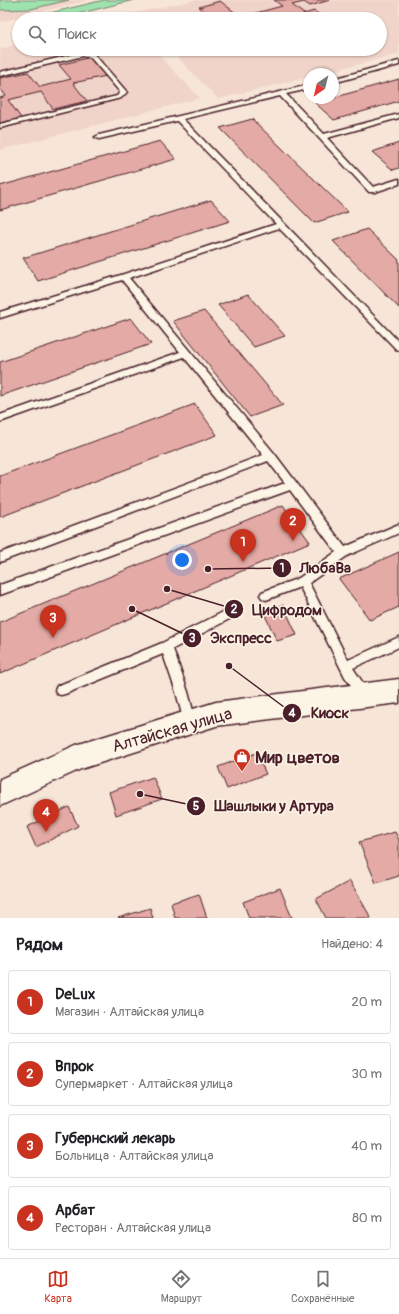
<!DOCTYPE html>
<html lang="ru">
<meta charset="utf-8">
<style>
body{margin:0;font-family:Pangolin,sans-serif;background:#f2f2f2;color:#202124}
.compass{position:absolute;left:303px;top:68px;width:36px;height:36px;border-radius:50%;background:#fff;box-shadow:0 1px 3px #0004;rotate:215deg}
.you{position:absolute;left:182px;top:560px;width:14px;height:14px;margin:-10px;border:3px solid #fff;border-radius:50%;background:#1a73e8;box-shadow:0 0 0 6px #1a73e833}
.badge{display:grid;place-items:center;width:26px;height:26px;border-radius:50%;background:#c8321e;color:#fff;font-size:13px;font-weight:700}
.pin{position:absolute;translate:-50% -33px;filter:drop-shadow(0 1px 2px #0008)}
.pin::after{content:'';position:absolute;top:21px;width:14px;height:12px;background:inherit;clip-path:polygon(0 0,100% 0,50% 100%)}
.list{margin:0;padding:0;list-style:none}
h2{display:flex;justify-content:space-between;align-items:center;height:52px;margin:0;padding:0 16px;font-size:17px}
h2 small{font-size:13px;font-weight:400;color:#757577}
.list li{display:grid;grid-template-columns:26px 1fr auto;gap:12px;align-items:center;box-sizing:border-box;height:64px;margin:0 8px 8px;padding:0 8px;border:1px solid #e0e0e0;border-radius:4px}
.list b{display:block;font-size:15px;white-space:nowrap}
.list p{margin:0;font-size:13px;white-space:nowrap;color:#757577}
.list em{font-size:13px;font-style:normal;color:#757577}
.icon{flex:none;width:22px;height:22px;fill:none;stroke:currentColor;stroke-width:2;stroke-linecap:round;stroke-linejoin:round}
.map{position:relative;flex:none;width:399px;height:918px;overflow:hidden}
.search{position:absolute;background:#fff;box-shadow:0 1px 3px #0004;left:12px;right:12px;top:12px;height:44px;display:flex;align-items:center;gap:10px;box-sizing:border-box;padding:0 14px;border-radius:22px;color:#757577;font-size:15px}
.sheet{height:340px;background:#fff}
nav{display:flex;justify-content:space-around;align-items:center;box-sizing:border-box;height:56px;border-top:1px solid #e0e0e0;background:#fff;font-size:11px;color:#757577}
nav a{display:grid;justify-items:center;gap:2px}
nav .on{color:#c8321e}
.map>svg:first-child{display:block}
</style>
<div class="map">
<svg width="399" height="918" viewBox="0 0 399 918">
<rect width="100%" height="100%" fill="#f7e6d8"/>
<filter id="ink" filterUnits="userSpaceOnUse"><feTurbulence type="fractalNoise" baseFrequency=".025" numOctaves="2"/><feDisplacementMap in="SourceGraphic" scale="8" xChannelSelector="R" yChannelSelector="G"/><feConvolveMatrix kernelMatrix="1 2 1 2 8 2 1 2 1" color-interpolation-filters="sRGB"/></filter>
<g filter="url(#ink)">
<g fill="#f1d4c9">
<polygon points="0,0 89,0 0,22"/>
<polygon points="194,0 399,0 399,54 320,74 309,74 309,77 218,99 169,49 380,49 380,19 140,19 135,13"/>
<polygon points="19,44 19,49 153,49 200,98 0,150 0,49"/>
</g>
<g fill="#9ee2ae" stroke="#74806c">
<polygon points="0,0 69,0 31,9 0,10"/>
<polygon points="104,0 134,0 57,19 25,19"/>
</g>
<g fill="#e4aaa5" stroke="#4a1f2b">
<polygon points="274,0 330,0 310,6 304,2 292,5 304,14 314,11 326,19 297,19 292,15 279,19 214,19 199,7 220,1 241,17 282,6"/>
<polygon points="246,49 264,49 251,53"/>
<polygon points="91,57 106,76 73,83 87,101 53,109 41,92 8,100 21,118 0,123 0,98 6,96 0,88 0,78 28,72 40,87 71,79 59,65"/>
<polygon points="399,79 399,101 334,120 315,103"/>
<polygon points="252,119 348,212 314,223 220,128"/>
<polygon points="160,141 176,159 0,210 0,186"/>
<polygon points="399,143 399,168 393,170 372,152"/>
<polygon points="211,200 230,221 38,281 23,258"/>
<polygon points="367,229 399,260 399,308 333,241"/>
<polygon points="248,294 285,336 254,347 218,305"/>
<polygon points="204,311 283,405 250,417 173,321"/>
<polygon points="131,318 151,344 0,396 0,362"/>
<polygon points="195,404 217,435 0,517 0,476"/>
<polygon points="283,505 310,542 0,674 0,622"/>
<polygon points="399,552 399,607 370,620 339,579"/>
<polygon points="283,605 297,635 277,641 263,611"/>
<polygon points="256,753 266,774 227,789 218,767"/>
<polygon points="153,777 162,799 116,815 109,792"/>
<polygon points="69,807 78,826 36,847 27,827"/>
<polygon points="395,832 399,840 399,876 376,883 359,842"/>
<polygon points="350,881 371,918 326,918 316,899"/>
<polygon points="280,888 292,918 249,918 243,902"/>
<polygon points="199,894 207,918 175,918 171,903"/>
<polygon points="150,908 153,918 118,918"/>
</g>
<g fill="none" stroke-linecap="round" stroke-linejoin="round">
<defs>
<g id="lane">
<polygon points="83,52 94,54 126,91 127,92 121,98 0,128 0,124 117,96 120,92 90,57 83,56 0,76 0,72"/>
<polygon points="399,61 399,65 333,83 333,79"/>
<polygon points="309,85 309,89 286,94 324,134 399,114 399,118 327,138 373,187 399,179 399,184 375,192 369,192 280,96 183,119 399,342 399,350 396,349 279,228 129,278 274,453 345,547 399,524 399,533 347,556 309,583 348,660 399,637 399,647 353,668 371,695 369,699 365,700 361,699 345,677 300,587 266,600 262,598 260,595 262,592 299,578 336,552 290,490 0,595 0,585 285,483 268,461 0,562 0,553 263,455 184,357 0,422 0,415 180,352 122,280 0,318 0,312 121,275 276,224 177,121 99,139 95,137 99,135"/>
<polygon points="231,608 235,610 237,613 235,616 173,649 188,692 196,722 194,726 190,728 186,726 184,722 176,692 163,654 65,694 61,695 57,694 55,690 57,686 162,643"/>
</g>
<polygon id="secondary" points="399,679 399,703 216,726 81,769 0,806 0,779 76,745 216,702"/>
</defs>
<use href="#lane" stroke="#4a1f2b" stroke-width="3"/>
<use href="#secondary" stroke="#4a1f2b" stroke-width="3"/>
<use href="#lane" fill="#fcf5e5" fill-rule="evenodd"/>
<use href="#secondary" fill="#fcf5e5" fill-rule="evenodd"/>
</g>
</g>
<defs>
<symbol id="shop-pin" viewBox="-11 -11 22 30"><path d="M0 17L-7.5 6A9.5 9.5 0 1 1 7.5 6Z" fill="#c8321e" stroke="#fcf5e5"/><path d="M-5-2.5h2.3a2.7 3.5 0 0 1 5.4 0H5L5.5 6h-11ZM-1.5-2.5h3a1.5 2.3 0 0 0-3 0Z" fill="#fff"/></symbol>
</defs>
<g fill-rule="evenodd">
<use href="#shop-pin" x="232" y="747" width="20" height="27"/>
</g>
<g text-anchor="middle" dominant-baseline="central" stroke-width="3" stroke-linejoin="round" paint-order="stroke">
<g font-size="17" fill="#4a1f2b" stroke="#fcf5e5">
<text transform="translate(172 730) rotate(-16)">Алтайская улица</text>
</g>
<g font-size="17" font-weight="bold" fill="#4a1f2b" stroke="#fcf5e5" text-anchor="start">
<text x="255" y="757">Мир цветов</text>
</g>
</g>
<path fill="none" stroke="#4a1f2b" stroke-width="1.5" d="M208 569L282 568M167 589L234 609M132 609L192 638M229 666L292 713M140 794L196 806"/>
<g fill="#4a1f2b" stroke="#fcf5e5" stroke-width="1.5">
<circle cx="208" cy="569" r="4"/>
<circle cx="167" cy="589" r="4"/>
<circle cx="132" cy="609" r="4"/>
<circle cx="229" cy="666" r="4"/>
<circle cx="140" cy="794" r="4"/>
<circle cx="282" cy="568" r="10"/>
<circle cx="234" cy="609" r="10"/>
<circle cx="192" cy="638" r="10"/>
<circle cx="292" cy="713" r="10"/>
<circle cx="196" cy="806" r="10"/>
</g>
<g font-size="12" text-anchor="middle" font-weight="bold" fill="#fff">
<text x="282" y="572">1</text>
<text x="234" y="613">2</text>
<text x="192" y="642">3</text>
<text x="292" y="717">4</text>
<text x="196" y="810">5</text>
</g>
<g font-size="15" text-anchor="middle" font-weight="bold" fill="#4a1f2b" stroke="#fcf5e5" stroke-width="3" stroke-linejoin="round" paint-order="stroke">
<text x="325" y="573">ЛюбаВа</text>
<text x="287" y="615">Цифродом</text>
<text x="241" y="643">Экспресс</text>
<text x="330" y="718">Киоск</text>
<text x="274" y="811">Шашлыки у Артура</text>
</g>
</svg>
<svg class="compass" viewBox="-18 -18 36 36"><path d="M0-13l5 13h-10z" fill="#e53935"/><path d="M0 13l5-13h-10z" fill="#757577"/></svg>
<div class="you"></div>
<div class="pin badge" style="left:243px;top:562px">1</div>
<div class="pin badge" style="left:293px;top:541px">2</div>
<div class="pin badge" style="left:53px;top:638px">3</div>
<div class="pin badge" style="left:46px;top:832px">4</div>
<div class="search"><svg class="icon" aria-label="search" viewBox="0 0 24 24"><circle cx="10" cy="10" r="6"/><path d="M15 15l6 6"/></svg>Поиск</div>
</div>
<section class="sheet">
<h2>Рядом<small>Найдено: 4</small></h2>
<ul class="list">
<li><span class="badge">1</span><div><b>DeLux</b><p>Магазин · Алтайская улица</p></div><em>20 m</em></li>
<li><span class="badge">2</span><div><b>Впрок</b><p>Супермаркет · Алтайская улица</p></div><em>30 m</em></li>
<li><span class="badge">3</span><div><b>Губернский лекарь</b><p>Больница · Алтайская улица</p></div><em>40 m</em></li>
<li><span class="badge">4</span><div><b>Арбат</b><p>Ресторан · Алтайская улица</p></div><em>80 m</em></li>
</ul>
</section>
<nav>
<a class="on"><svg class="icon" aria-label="map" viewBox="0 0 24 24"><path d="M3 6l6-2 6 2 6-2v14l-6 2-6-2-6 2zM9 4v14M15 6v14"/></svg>Карта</a>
<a><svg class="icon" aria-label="directions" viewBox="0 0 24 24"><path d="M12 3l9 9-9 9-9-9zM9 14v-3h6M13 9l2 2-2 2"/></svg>Маршрут</a>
<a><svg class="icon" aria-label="saved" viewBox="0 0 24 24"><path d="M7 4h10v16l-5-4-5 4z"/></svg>Сохранённые</a>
</nav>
